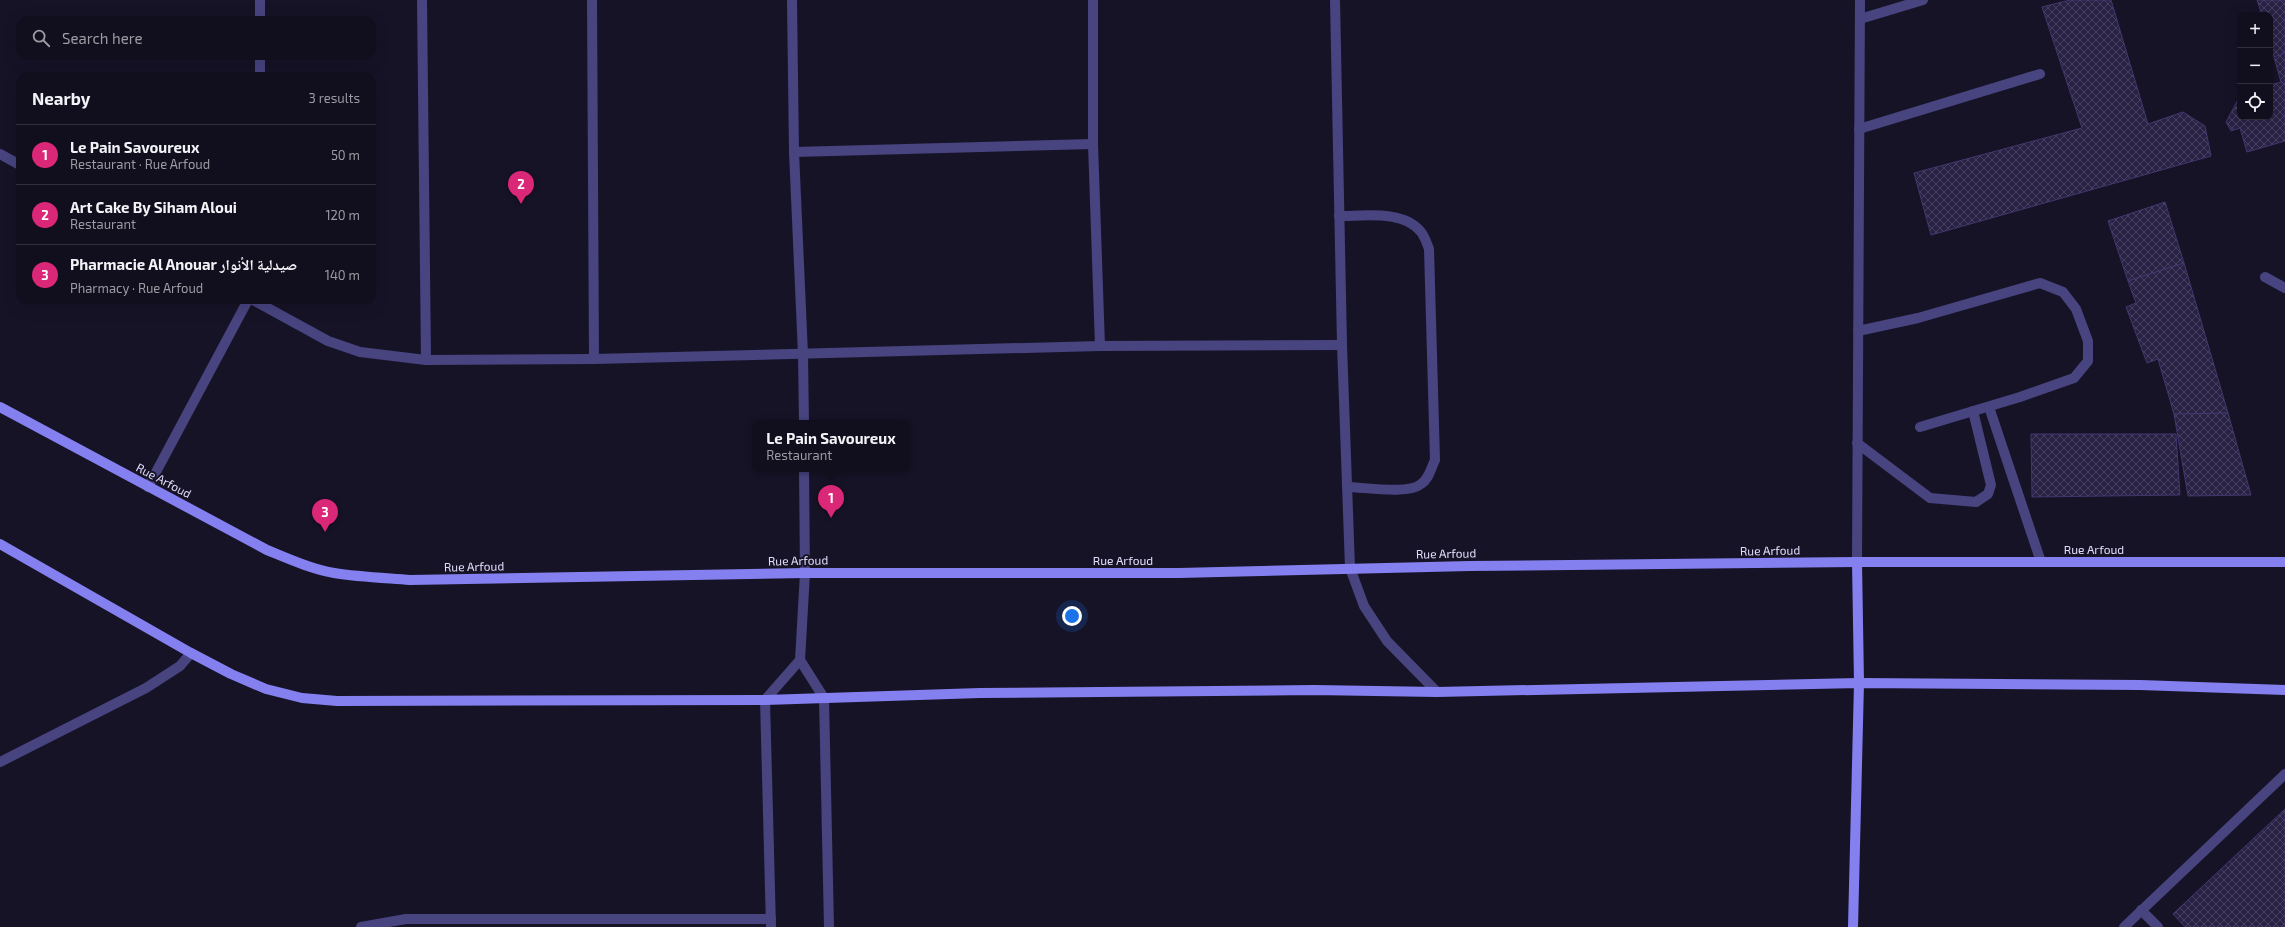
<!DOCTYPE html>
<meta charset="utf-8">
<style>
body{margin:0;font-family:"Exo 2","Noto Naskh Arabic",sans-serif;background:#1e1c2a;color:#f1f3f6}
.controls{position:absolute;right:12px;top:12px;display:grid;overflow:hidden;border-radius:8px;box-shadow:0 4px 16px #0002}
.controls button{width:36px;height:36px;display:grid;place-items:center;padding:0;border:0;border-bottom:1px solid #302e3b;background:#110e1d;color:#f1f3f6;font:20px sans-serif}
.you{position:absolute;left:1072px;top:616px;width:14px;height:14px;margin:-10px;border:3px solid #fff;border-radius:50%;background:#1a73e8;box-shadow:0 0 0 6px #1a73e833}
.badge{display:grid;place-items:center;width:26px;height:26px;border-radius:50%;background:#db2777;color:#fff;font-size:13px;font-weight:700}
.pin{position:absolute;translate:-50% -33px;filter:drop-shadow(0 1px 2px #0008)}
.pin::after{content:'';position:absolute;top:21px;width:14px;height:12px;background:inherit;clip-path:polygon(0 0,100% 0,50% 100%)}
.popup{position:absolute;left:752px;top:420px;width:158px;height:52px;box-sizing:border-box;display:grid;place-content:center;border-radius:8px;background:#110e1d;filter:drop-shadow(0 1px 3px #0005);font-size:13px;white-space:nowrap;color:#9c9ca4}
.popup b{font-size:15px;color:#f1f3f6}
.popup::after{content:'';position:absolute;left:50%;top:100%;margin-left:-8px;border:8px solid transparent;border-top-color:#110e1d}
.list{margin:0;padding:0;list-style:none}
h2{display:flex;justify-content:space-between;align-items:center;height:52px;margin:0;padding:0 16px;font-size:17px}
h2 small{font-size:13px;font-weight:400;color:#9c9ca4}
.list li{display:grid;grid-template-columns:26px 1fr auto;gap:12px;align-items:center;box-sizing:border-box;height:60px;padding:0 16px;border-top:1px solid #302e3b}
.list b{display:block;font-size:15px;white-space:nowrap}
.list p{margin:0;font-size:13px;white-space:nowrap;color:#9c9ca4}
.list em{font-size:13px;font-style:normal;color:#9c9ca4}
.icon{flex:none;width:22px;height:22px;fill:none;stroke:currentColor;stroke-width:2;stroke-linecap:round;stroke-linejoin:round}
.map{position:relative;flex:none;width:2285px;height:927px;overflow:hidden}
.search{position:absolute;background:#110e1d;box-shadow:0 4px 16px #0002;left:16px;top:16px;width:360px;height:44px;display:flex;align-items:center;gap:10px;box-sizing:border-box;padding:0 14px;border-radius:12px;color:#9c9ca4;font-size:15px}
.panel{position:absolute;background:#110e1d;box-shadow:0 4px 16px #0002;left:16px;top:72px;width:360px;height:232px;border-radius:12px}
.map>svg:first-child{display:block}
</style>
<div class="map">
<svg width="2285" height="927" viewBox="0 0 2285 927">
<defs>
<pattern id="building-cross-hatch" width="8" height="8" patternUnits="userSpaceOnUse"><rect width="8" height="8" fill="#292245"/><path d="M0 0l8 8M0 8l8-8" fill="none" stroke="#484261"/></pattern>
</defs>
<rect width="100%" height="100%" fill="#171327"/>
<g fill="url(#building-cross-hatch)" stroke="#42376e">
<polygon points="2070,0 2111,0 2148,124 2183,112 2205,126 2211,156 1931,235 1914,173 2082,128 2042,7"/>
<polygon points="2257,0 2285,0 2285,53 2274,57 2270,45 2270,15 2262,15"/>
<polygon points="2285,53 2285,141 2247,152 2240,128 2231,131 2226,122 2240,96 2240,117 2270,117 2270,85 2281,82 2274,57"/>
<polygon points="2165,202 2184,263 2128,281 2108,221"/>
<polygon points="2184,263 2228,413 2174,414 2158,359 2147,363 2126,307 2136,303 2128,281"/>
<polygon points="2228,413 2251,495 2188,496 2174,414"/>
<polygon points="2031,434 2176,434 2180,495 2032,497"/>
<polygon points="2285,809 2285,927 2185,927 2173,914"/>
</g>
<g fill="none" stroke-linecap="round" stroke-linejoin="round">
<g stroke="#474480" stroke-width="10">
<polyline points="1860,19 1923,0"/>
<polyline points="1859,129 2040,74"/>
<path d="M1339,216C1365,216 1404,210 1421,232C1425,237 1427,244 1429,249L1435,460C1431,468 1429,479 1421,484C1408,495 1364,487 1347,487"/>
<polyline points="2265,277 2285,288"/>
<polyline points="1858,331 1918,318 2040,283 2063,292 2076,309 2088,341 2088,361 2074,378 2020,397 1920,427"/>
<polyline points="1989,407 2041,562"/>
<polyline points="1857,443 1930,498 1976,502 1988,494 1991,485 1973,411"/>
</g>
<g stroke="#474480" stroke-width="10">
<polyline points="422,0 426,360"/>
<polyline points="592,0 594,359"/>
<polyline points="792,0 794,152 803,354 804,423"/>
<polyline points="1093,0 1093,144 1100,346"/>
<polyline points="1335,0 1342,345 1350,568 1364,606 1387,641 1437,692"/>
<polyline points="260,20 260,0"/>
<polyline points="260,76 260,56"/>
<polyline points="794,152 1093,144"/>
<polyline points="0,154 20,165"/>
<polyline points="253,300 328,341 360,352 426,360 594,359 1100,346 1342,345"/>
<polyline points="804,469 805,573 800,660 824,698 829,927"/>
<polyline points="148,487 248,300"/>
<polyline points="1857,562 1860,0"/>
<polyline points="0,762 146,688 180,666 191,653"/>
<polyline points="2141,910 2158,927"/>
<polyline points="361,927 406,919 771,919"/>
<polyline points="771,927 765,700 800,660"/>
<polyline points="2124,927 2285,774"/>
</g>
<g stroke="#8580ef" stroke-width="10">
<path d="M0,407L267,550C289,559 311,569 334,573C359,577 385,578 410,580L805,573H1179L1470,566L1857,562H2285"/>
<polyline points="0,544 191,653 231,674 266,689 302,698 337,701 765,700 980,693 1314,690 1437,692 1859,683 2140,685 2285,690"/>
<polyline points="1853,927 1859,683 1857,562"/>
</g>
</g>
<g text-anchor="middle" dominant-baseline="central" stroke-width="4" stroke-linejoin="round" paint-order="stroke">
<g font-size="12" fill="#e1ddfb" stroke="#171327">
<text transform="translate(164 480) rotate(28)">Rue Arfoud</text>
<text x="2094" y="549">Rue Arfoud</text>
<text transform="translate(1770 550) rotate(-1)">Rue Arfoud</text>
<text transform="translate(1446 553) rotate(-1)">Rue Arfoud</text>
<text transform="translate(798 560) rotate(-1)">Rue Arfoud</text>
<text x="1123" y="560">Rue Arfoud</text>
<text transform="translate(474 566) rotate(-1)">Rue Arfoud</text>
</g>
</g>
</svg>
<div class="controls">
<button>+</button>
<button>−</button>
<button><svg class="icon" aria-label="locate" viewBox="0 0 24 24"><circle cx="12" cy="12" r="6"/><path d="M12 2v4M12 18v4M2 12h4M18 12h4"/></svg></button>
</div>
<div class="you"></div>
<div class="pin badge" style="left:831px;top:518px">1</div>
<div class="popup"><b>Le Pain Savoureux</b>Restaurant</div>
<div class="pin badge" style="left:521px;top:204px">2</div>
<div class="pin badge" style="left:325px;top:532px">3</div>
<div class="search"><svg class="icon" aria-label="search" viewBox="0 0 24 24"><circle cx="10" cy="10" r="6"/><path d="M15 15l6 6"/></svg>Search here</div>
<section class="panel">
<h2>Nearby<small>3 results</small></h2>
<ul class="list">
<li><span class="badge">1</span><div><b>Le Pain Savoureux</b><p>Restaurant · Rue Arfoud</p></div><em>50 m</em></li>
<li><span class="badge">2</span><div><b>Art Cake By Siham Aloui</b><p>Restaurant</p></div><em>120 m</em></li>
<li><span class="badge">3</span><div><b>Pharmacie Al Anouar صيدلية الأنوار</b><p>Pharmacy · Rue Arfoud</p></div><em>140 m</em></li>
</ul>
</section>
</div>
